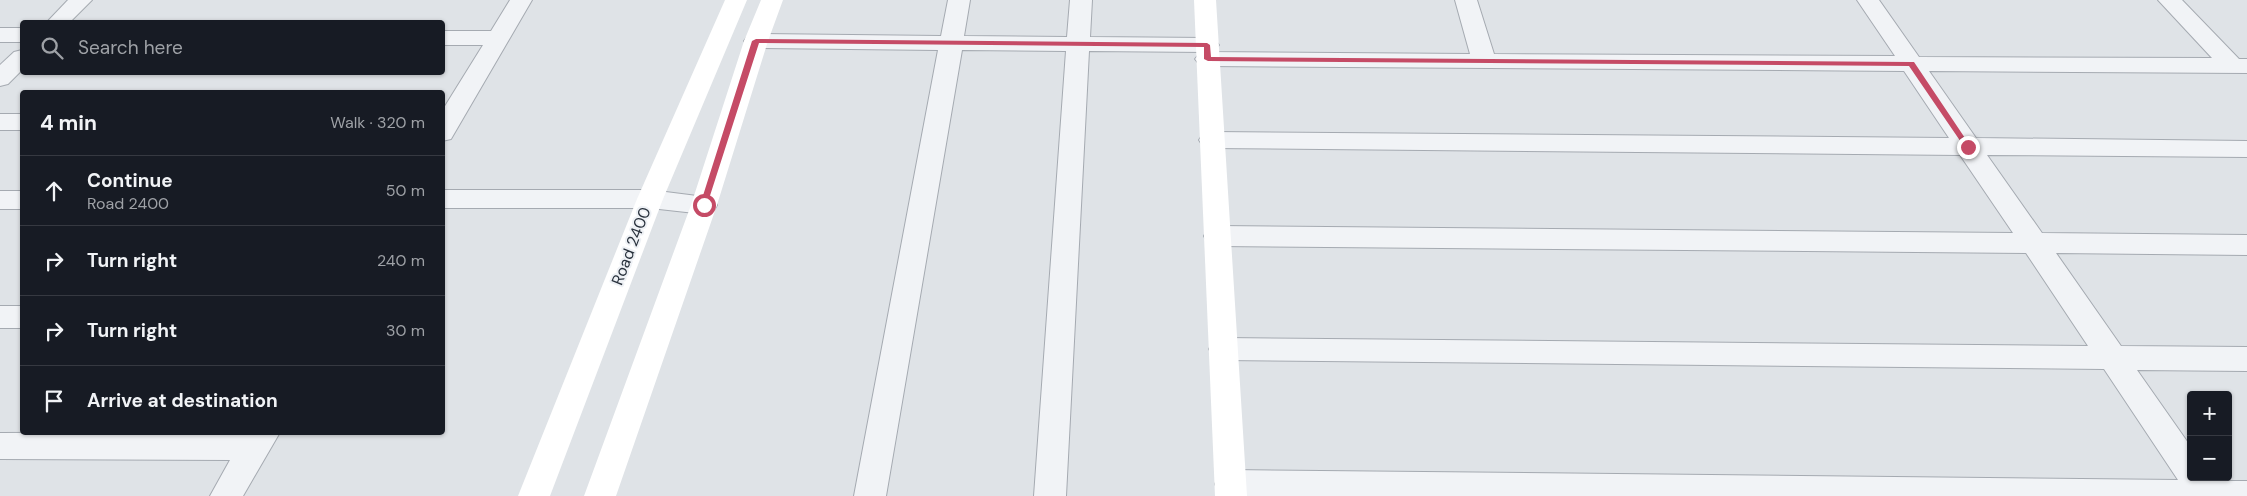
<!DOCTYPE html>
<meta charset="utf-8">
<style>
body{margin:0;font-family:"DM Sans",sans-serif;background:#242831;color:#f1f3f6}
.controls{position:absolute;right:15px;bottom:15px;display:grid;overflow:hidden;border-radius:5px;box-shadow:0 1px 4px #0004}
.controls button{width:45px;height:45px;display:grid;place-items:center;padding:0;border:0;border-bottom:1px solid #363941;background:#171b24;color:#f1f3f6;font:25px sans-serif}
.stop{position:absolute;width:15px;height:15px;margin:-11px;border:4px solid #c54b66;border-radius:50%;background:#fff}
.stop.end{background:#c54b66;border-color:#fff;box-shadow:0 1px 5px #0008}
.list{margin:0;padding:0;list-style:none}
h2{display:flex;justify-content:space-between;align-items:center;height:65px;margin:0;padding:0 20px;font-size:21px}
h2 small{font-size:16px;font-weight:400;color:#9ea1a6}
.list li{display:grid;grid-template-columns:32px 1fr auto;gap:15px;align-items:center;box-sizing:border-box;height:70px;padding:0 20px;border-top:1px solid #363941}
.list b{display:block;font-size:19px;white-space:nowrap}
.list p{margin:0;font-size:16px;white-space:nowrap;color:#9ea1a6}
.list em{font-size:16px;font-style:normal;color:#9ea1a6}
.icon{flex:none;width:28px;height:28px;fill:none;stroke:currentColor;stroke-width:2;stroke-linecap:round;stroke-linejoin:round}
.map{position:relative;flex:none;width:2247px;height:496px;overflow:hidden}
.search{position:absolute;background:#171b24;box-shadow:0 1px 4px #0004;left:20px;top:20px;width:425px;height:55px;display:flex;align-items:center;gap:12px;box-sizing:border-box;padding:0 18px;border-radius:5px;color:#9ea1a6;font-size:19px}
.panel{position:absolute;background:#171b24;box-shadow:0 1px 4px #0004;left:20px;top:90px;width:425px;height:345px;border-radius:5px}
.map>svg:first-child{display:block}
</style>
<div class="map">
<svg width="2247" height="496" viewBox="0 0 2247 496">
<rect width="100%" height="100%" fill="#dfe3e7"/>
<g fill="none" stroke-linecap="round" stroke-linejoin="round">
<defs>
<g id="street">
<polygon points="68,0 92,0 70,22 47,22"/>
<polygon points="510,0 532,0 451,139 442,141 442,111 483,45 442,45 442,31 491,31"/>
<polygon points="948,0 970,0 964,36 1067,37 1070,0 1092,0 1090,37 1207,38 1215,40 1219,45 1215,50 1208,52 1470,54 1455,0 1477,0 1494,54 1895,56 1857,0 1879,0 1919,57 2212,58 2158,0 2182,0 2239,59 2247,59 2247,73 1929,71 1976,138 2247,141 2247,157 1987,155 2042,233 2247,235 2247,255 2056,253 2121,346 2247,347 2247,371 2137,370 2191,447 2191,477 2205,477 2203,481 2247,481 2247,496 1226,496 1220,494 1215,484 1220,474 1231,470 2178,480 2104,369 1224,360 1214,357 1209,349 1214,341 1224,338 2088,346 2026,253 1218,246 1208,243 1204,236 1208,229 1218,226 2013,233 1960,155 1212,148 1203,146 1199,140 1203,134 1212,132 1949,138 1904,71 1207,66 1199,64 1195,59 1199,54 1206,52 1089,51 1066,496 1034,496 1066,51 962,50 886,496 854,496 938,50 756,48 748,46 744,41 748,36 756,34 941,36"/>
<rect x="0" y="28" width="22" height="14"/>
<polygon points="22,50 22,70 8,84 0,86 0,65 14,52"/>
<rect x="0" y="114" width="22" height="16"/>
<polygon points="442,190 650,190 713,198 717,205 713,212 704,214 650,208 442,208"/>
<rect x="0" y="191" width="22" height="18"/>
<rect x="0" y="306" width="22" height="22"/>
<polygon points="247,432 279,434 243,496 210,496 230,460 0,459 0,433"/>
</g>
</defs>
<use href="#street" stroke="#a5aab1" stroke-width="2"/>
<use href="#street" fill="#f1f3f6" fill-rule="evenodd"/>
<g fill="#fff" fill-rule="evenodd">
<polygon points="725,0 747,0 663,199 550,496 518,496 637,199"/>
<polygon points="761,0 783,0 768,41 717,205 616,496 584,496 691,205 744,41"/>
<polygon points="1194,0 1216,0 1247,496 1215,496"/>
</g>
</g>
<polygon fill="#c54b66" points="756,39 1207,43 1210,45 1211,57 1911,62 1914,62 1971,147 1965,148 1909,66 1208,61 1204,59 1204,47 759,43 707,205 701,207 700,205 752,41"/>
<g text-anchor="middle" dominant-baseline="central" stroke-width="4" stroke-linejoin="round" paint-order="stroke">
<g font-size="16" fill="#29323d" stroke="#eef1f5">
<text transform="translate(631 246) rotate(-69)">Road 2400</text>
</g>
</g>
</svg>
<div class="controls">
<button>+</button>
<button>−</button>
</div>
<div class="stop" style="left:704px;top:205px"></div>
<div class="stop end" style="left:1968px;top:147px"></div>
<div class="search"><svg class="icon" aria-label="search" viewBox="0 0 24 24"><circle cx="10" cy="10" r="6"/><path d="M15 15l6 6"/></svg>Search here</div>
<section class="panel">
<h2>4 min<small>Walk · 320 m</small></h2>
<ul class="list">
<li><svg class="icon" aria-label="ahead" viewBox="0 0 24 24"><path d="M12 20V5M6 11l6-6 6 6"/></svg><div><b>Continue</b><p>Road 2400</p></div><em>50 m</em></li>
<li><svg class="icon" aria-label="right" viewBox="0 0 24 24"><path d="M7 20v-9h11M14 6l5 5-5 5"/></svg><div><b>Turn right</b></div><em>240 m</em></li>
<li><svg class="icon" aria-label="right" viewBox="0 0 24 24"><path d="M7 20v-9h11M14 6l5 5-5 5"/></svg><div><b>Turn right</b></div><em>30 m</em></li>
<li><svg class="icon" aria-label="arrive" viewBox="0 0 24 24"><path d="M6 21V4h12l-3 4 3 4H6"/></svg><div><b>Arrive at destination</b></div></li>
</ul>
</section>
</div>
